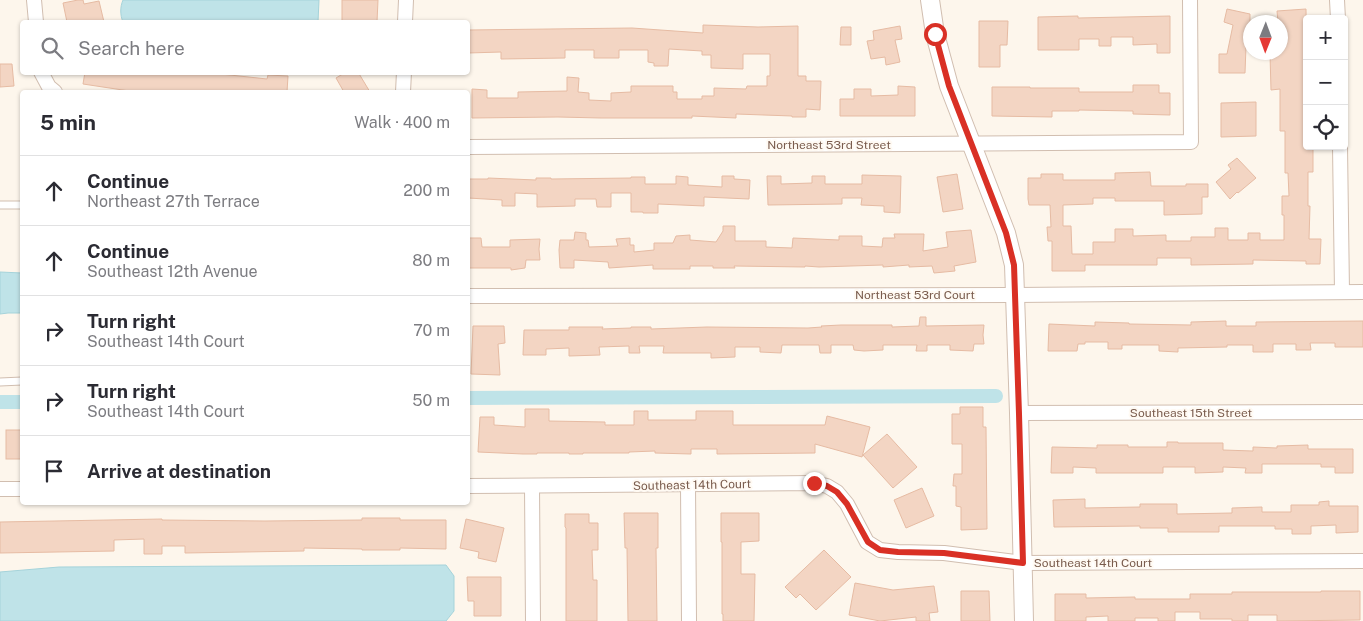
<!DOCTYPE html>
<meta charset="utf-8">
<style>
body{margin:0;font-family:"Public Sans",sans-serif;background:#f7f7f7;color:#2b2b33}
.controls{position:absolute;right:15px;top:15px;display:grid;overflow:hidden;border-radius:5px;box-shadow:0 1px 4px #0004}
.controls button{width:45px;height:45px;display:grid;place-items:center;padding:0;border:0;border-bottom:1px solid #e1e1e2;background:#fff;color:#2b2b33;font:25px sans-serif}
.compass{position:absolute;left:1243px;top:15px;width:45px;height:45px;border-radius:50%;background:#fff;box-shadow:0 1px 4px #0004;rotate:181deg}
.stop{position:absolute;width:15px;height:15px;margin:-11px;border:4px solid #d93025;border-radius:50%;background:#fff}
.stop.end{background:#d93025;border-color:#fff;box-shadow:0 1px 5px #0008}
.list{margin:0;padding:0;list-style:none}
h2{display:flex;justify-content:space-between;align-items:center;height:65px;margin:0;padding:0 20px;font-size:21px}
h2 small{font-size:16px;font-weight:400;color:#7c7c81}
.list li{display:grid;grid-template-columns:32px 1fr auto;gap:15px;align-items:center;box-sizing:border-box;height:70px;padding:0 20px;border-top:1px solid #e1e1e2}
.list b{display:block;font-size:19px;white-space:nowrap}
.list p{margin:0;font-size:16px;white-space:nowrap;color:#7c7c81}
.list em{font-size:16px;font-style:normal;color:#7c7c81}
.icon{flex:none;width:28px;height:28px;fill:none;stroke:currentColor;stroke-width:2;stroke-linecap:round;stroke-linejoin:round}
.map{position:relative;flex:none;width:1363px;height:621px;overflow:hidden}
.search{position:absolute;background:#fff;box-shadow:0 1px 4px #0004;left:20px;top:20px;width:450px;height:55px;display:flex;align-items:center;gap:12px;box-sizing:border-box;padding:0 18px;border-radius:5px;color:#7c7c81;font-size:19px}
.panel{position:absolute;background:#fff;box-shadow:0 1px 4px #0004;left:20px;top:90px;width:450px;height:415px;border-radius:5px}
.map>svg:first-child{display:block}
</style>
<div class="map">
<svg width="1363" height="621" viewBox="0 0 1363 621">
<rect width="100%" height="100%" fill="#fdf6ec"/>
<g fill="#bfe3e8" stroke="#a5d3da">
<path d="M123,0H319L318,22H123C120,15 120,7 123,0Z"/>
<polygon points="0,272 22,273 22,313 8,313 0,314"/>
<polygon points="446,565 454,576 454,611 446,621 0,621 0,572 59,567"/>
</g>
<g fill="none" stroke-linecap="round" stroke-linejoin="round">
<g stroke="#bfe3e8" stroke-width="14">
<polyline points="468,398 996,396"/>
<polyline points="0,402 22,402"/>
</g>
</g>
<g fill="#f3d5c3" stroke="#e6bba3">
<polygon points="78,0 83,0 84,4 99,1 104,22 67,22 63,3"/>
<polygon points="342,0 378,0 377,22 342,22"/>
<polygon points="1227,9 1250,14 1250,47 1246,46 1245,73 1219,73 1219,54 1227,54 1233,25 1224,22"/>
<polygon points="1306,9 1307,89 1305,89 1305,115 1307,115 1307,146 1313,146 1313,172 1308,172 1308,206 1310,206 1309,239 1321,239 1320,264 1306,264 1306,261 1253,260 1253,264 1191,265 1191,258 1157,258 1157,265 1085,265 1085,271 1052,271 1052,241 1048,241 1047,227 1051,227 1050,205 1029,205 1028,199 1028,178 1041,178 1041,174 1063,174 1063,180 1115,180 1115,173 1150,172 1151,186 1186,186 1186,184 1208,184 1208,197 1202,197 1202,214 1164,215 1164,201 1115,201 1115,198 1093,198 1093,204 1063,205 1063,226 1071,226 1072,254 1093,254 1093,242 1115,242 1115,229 1133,229 1133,236 1166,235 1166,241 1191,241 1191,237 1215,237 1215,228 1228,228 1228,240 1248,240 1248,233 1260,233 1260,240 1284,240 1284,215 1282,215 1282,196 1289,196 1288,173 1285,173 1285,131 1280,131 1280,89 1271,90 1270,54 1280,54 1280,22 1278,22 1277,11"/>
<polygon points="1078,16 1078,18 1170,16 1170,53 1157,53 1157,44 1133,45 1133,37 1111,37 1111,46 1099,46 1099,39 1079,39 1079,50 1038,50 1038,17"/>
<polygon points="979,21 1008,21 1007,45 1000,45 1000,67 979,67"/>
<polygon points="703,25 758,27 798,26 798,76 806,76 806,81 821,81 820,110 806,109 806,117 792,117 792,116 736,114 736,118 692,116 692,118 601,118 558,117 472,118 472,89 487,90 487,98 518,98 518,92 567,91 567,77 579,78 578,92 589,93 589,100 611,101 611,93 631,92 631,86 673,86 673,92 677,92 677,99 702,99 702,96 714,96 714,88 746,89 747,86 767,86 767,76 770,76 770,54 743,54 743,69 711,68 711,55 702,55 702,51 669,49 668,66 654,66 654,63 648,62 648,50 619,50 619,58 594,58 594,50 565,50 565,58 501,59 501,52 468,53 468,30 632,28 703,33"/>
<polygon points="900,26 902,39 895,40 900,62 886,65 885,57 871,59 867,41 874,40 873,31"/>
<polygon points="841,27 851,27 851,45 840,45"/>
<polygon points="0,64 12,64 14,86 0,87"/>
<polygon points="85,72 202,72 267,79 268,75 288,76 287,92 136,92 83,84"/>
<polygon points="346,72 358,72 370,92 344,92 336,78"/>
<polygon points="1133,85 1159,85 1159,93 1170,93 1170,115 1133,114 1133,111 1079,110 1079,111 1052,111 1052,117 992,116 992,87 1030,87 1030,88 1079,88 1079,92 1133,92"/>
<polygon points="898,86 915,87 915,116 840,116 840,99 854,99 854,89 871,89 871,96 898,95"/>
<polygon points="1256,102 1256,136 1221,137 1221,103"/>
<polygon points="1237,158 1256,178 1238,193 1237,192 1230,199 1216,182 1231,169 1228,165"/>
<polygon points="957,174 963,209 943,212 937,177"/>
<polygon points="862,175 901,176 900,213 884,212 884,206 861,205 862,198 842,198 842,204 768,205 767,176 781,176 781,184 812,183 812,176 825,176 825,184 862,184"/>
<polygon points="676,176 688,177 688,185 722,187 722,176 734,176 734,179 750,180 749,199 704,197 704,206 658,204 658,213 643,213 643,212 631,212 631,193 611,193 611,207 597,207 596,199 575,199 575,206 537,207 537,194 515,193 515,206 502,206 502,200 468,198 468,179 488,179 488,178 536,180 536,178 551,178 551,179 631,178 631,177 645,177 645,184 676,184"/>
<polygon points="723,226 735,226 735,241 766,241 766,247 792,248 793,238 839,240 839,236 862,236 862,246 882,247 883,238 895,238 894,234 924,234 923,251 948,247 946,232 971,230 976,262 954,266 955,271 934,273 932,266 909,267 909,265 883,267 883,265 819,267 805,266 805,267 734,266 735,268 713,268 713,266 690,266 690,269 653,269 653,265 609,268 608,262 574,260 574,268 560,268 559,250 560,240 574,240 575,232 586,233 586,240 588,240 589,247 618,246 616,239 630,238 630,245 634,245 634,252 654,250 654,243 673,243 676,236 690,235 690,240 716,242 723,231"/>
<polygon points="468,238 481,238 482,247 510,247 510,240 540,239 539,249 540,260 526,260 525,268 511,270 511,268 468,268"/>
<polygon points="920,317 926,317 926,326 984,325 983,335 984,344 974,344 973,351 950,350 950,345 927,345 927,351 916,351 917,345 883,345 883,350 864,351 854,350 853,345 831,345 831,353 820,353 819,345 782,345 781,353 760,352 760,347 735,347 735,357 711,358 711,353 663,353 664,346 639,346 640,353 629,353 629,346 599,347 600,355 569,356 569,348 546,349 546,355 523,355 524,330 569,330 569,327 603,327 602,329 631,328 631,327 651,327 651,329 707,327 808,328 822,327 821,326 841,325 892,325 892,327 919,326"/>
<polygon points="1226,321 1226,326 1256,326 1256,322 1363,321 1363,347 1335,347 1335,343 1310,343 1311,350 1296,350 1296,344 1273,344 1273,352 1253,352 1253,345 1227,345 1227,347 1178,348 1178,352 1159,351 1159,345 1122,345 1122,349 1108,349 1108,342 1085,342 1085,344 1078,344 1077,351 1048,351 1049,324 1095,326 1095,322 1129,323 1129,324 1191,325 1191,322"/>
<polygon points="473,326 504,326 505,343 498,344 500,375 471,374"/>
<polygon points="960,407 983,407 983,427 986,427 987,529 961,530 961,507 956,506 956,486 953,486 954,474 962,474 962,444 952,444 952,414 960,414"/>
<polygon points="525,409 549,409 549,421 605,422 605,425 634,425 634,411 648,411 648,420 696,420 696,411 733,411 733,425 825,425 827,416 870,427 862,457 815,444 815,453 717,454 717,449 691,449 691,454 655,453 655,451 629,452 629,453 583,453 583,454 569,454 569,453 537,453 537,454 523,454 478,452 480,417 494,417 494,425 525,427"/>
<rect x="6" y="430" width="16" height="29"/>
<polygon points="887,434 917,467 893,488 863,455"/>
<polygon points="1167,442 1178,442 1178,443 1223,443 1223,450 1253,451 1253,447 1277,448 1277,446 1308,445 1308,449 1353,449 1353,473 1335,473 1335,467 1321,467 1321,464 1262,464 1262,473 1245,473 1246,468 1223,467 1223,472 1195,473 1195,467 1163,467 1163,473 1096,473 1096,468 1073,467 1073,473 1051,473 1052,447 1097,448 1097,445 1128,445 1128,447 1167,447"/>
<polygon points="922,488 934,516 906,528 894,500"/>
<polygon points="1085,499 1085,508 1140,507 1140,504 1177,504 1177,514 1232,513 1232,508 1262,507 1262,512 1291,512 1291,505 1319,505 1319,502 1329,501 1329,506 1358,506 1358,532 1336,533 1336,525 1311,526 1311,534 1292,534 1292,529 1275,529 1275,526 1219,526 1219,532 1168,532 1168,528 1140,528 1140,526 1054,527 1053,500"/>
<polygon points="624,513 658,513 658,548 656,548 657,621 628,621 627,548 625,548"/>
<polygon points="721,513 759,513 759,541 741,542 741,574 755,574 754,621 723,621 723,614 722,614 722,542 721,542"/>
<polygon points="565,514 589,514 589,523 598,523 598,550 592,550 593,580 597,580 597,621 566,621 566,528 565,527"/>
<polygon points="362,518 400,518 400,520 446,520 446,549 400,548 400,550 362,550 362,549 304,548 304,551 185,553 185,546 162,546 162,554 144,554 144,539 114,540 114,551 0,553 0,522 162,519 162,520 265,521 362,520"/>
<polygon points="466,519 504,528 496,562 478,558 479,552 460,548"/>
<polygon points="824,550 851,577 816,610 800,594 796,598 785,587"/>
<polygon points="467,577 501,577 501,616 474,616 474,601 468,601"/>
<polygon points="855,583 893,590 934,586 938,612 929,613 930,621 916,621 916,617 880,621 849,615"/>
<polygon points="961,591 989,591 990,621 961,621"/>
<polygon points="1321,591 1360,591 1360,620 1277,621 1277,615 1248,615 1248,621 1232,621 1232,619 1200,619 1200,612 1175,612 1175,621 1158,621 1158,618 1135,618 1135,621 1108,621 1108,616 1086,617 1086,621 1055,621 1055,594 1086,594 1086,598 1135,597 1135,599 1190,599 1190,594 1232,594 1232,592 1321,592"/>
</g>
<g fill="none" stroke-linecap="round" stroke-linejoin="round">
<defs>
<g id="service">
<polyline points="0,205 22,205"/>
<polyline points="0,382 22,381"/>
</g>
<g id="minor">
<polyline points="34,0 36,22"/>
<polyline points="1337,0 1338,19"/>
<polyline points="405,22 406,0"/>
<polyline points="41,72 49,87 55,92"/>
<polyline points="403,92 404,72"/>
<polyline points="1340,146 1342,292"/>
<polyline points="468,147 1191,142 1190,0"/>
<polyline points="468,296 1016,295 1363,292"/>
<polyline points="1019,413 1363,412"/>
<polyline points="688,485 689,621"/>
<polyline points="468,486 814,483 827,486 837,492 847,504 867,542 880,550 898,552 944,553 1023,563 1363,561"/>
<polyline points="532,486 533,621"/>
<polyline points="0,489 22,489"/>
</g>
<polyline id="tertiary" points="930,0 935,34 949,86 1006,233 1014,265 1019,413 1024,621"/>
</defs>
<use href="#service" stroke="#d1beb0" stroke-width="9"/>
<use href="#minor" stroke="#d1beb0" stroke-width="16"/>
<use href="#tertiary" stroke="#d1beb0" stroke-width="20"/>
<use href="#service" stroke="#fff" stroke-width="7"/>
<use href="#minor" stroke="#fff" stroke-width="14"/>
<use href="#tertiary" stroke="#fff" stroke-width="18"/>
</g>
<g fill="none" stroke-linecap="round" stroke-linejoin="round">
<polyline stroke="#d93025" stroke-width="6" points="814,483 827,486 837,492 847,504 868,542 880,550 898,552 944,553 1023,563 1019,414 1014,265 1006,233 949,86 935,34"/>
</g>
<g text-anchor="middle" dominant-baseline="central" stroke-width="4" stroke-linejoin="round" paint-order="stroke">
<g font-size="12" fill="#7a5c4d" stroke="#fffaf3">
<text x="829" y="145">Northeast 53rd Street</text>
<text x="915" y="295">Northeast 53rd Court</text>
<text x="1191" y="413">Southeast 15th Street</text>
<text transform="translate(692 485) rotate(-1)">Southeast 14th Court</text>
<text x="1093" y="563">Southeast 14th Court</text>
</g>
</g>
</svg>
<div class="controls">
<button>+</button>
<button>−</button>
<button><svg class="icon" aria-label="locate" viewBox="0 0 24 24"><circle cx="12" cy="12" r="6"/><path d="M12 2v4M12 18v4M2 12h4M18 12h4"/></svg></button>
</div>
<svg class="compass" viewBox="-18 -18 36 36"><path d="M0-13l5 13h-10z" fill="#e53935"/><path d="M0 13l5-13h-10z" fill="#7c7c81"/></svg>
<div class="stop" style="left:935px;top:34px"></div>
<div class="stop end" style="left:814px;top:483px"></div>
<div class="search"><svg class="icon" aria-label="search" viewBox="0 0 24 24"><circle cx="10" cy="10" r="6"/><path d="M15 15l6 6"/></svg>Search here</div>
<section class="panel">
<h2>5 min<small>Walk · 400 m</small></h2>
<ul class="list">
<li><svg class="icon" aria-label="ahead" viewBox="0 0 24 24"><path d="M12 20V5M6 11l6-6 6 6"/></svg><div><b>Continue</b><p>Northeast 27th Terrace</p></div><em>200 m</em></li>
<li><svg class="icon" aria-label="ahead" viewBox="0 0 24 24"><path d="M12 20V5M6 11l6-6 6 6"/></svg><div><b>Continue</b><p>Southeast 12th Avenue</p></div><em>80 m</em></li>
<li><svg class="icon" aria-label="right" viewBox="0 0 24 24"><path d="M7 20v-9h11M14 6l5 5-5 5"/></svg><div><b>Turn right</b><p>Southeast 14th Court</p></div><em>70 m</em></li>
<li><svg class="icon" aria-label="right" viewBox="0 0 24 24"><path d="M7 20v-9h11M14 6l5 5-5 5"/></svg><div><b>Turn right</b><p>Southeast 14th Court</p></div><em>50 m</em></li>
<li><svg class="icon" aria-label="arrive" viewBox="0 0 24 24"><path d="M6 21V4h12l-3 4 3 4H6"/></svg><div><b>Arrive at destination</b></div></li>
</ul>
</section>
</div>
